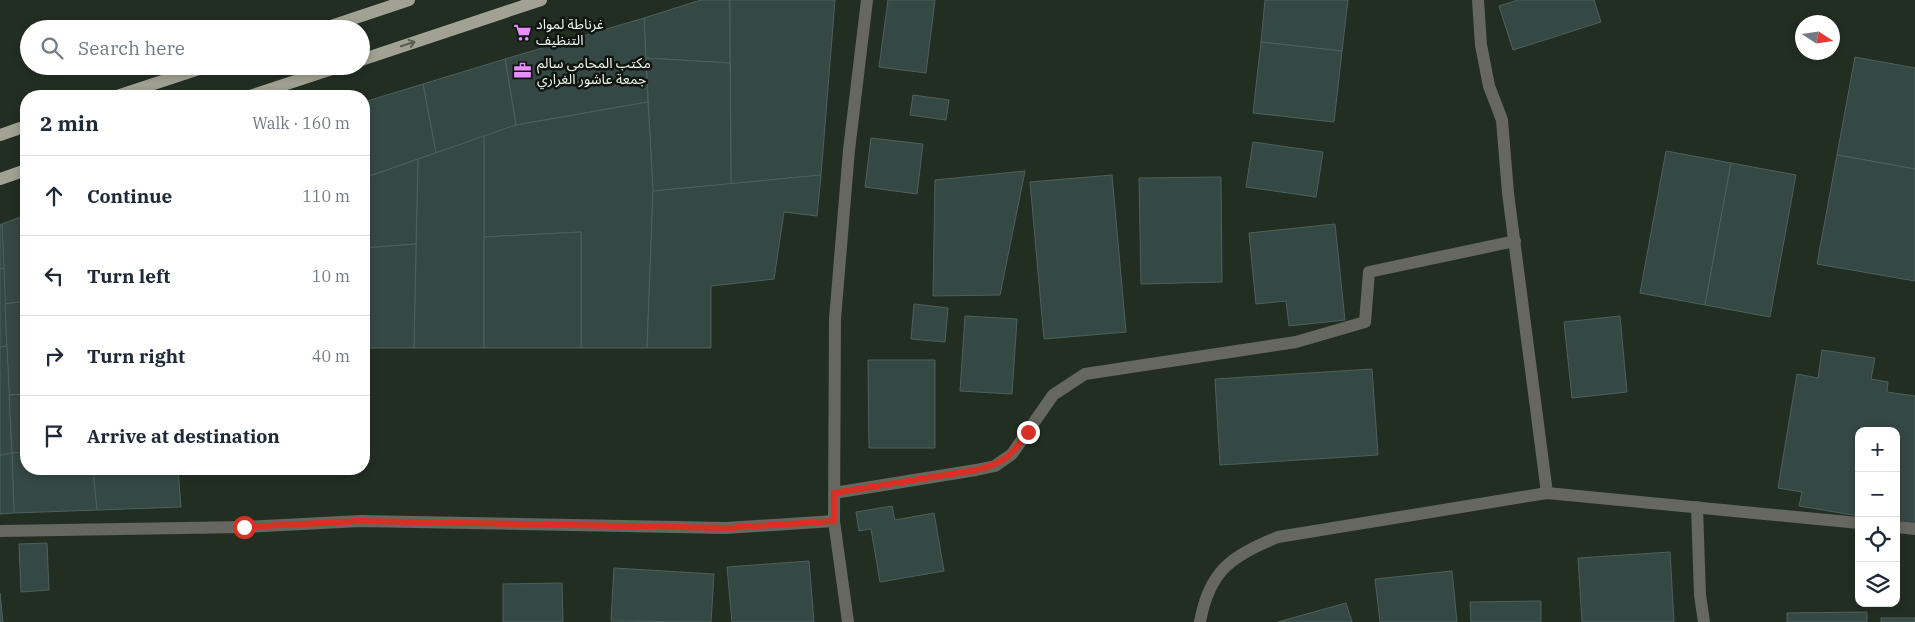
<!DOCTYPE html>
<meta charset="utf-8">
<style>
body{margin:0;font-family:"IBM Plex Serif","Noto Sans Arabic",serif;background:#f6f6f7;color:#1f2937}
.controls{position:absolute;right:15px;bottom:15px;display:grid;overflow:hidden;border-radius:10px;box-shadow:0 2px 8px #0003}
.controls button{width:45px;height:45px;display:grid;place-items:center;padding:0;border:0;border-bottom:1px solid #e0e1e3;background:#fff;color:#1f2937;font:25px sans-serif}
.compass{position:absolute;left:1795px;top:15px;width:45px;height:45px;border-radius:50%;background:#fff;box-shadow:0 2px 8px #0003;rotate:102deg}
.stop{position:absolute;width:15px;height:15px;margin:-11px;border:4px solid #d93025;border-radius:50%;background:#fff}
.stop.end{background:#d93025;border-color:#fff;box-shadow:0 1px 5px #0008}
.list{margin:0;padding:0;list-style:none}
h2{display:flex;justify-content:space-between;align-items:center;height:65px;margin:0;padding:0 20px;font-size:21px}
h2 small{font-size:16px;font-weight:400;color:#747a83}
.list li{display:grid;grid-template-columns:32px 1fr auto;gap:15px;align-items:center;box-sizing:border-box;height:80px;padding:0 20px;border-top:1px solid #e0e1e3}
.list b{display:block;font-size:19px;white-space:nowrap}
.list em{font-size:16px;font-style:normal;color:#747a83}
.icon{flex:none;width:28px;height:28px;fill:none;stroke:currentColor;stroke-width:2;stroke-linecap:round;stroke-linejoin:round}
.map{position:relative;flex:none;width:1915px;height:622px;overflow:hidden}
.search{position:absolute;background:#fff;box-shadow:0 2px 8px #0003;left:20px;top:20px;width:350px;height:55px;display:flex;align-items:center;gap:12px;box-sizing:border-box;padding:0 18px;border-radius:28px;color:#747a83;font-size:19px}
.panel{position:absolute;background:#fff;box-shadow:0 2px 8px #0003;left:20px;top:90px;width:350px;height:385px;border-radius:20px}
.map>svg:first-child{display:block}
</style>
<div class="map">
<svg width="1915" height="622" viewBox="0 0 1915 622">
<rect width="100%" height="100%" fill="#232e23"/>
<g fill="#354844" stroke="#4d615c">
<polygon points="701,0 730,0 730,63 646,58 644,18"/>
<polygon points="730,0 835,0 821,175 731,184"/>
<polygon points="888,0 935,0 926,73 879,67"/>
<polygon points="1265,0 1348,0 1342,51 1261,42"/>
<polygon points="1518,0 1594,0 1601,22 1513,50 1499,6"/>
<polygon points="644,18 648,102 516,125 505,59"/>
<polygon points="1261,42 1342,51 1334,122 1253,113"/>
<polygon points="1855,57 1915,68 1915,169 1837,155"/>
<polygon points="646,58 730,63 731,184 653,191"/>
<polygon points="505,59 516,125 436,153 423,84"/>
<polygon points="423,84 436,153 364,178 364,102"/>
<polygon points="913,95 949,100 946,120 910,115"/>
<polygon points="648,102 653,191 647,348 581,348 581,232 484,237 484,136 516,125"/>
<polygon points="484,136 484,348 414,348 418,159"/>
<polygon points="871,138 923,144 917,194 865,187"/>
<polygon points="1253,142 1323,152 1316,197 1246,187"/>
<polygon points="1666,151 1731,163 1705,305 1640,293"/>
<polygon points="1837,155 1915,169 1915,281 1817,264"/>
<polygon points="418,159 416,244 364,248 364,178"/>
<polygon points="1731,163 1796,175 1770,317 1705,305"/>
<polygon points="1025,171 1000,295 933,296 935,180"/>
<polygon points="821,175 817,216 784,212 774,279 711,286 711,348 647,348 653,191"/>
<polygon points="1112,175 1126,332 1044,339 1030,182"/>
<polygon points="1221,177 1222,282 1141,284 1139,178"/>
<polygon points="26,215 26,301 5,304 2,224"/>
<polygon points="2,224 4,268 0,269 0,225"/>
<polygon points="1335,224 1345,320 1289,326 1286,301 1256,304 1249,233"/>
<polygon points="581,232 581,348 484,348 484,237"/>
<polygon points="416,244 414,348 364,348 364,248"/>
<polygon points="4,268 7,346 0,347 0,269"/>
<polygon points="26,301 26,394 9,395 5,304"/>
<polygon points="914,304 948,308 945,342 911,339"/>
<polygon points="965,316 1017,319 1012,394 960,391"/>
<polygon points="1620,316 1627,392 1572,398 1564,322"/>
<polygon points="7,346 12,453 0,455 0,347"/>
<polygon points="1822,350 1875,358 1871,379 1888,382 1887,392 1915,396 1915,525 1896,522 1896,431 1859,431 1859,516 1799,506 1802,492 1778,488 1797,374 1818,378"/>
<polygon points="868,360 935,360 935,448 869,448"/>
<polygon points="1372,369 1378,455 1220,465 1215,379"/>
<polygon points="26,394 26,452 12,453 9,395"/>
<polygon points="26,452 26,469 93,469 97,510 14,513 12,453"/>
<polygon points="12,453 14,513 0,514 0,455"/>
<polygon points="93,469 178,469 181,507 97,510"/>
<polygon points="892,506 895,520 934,513 944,571 880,582 871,529 859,531 856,512"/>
<polygon points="47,543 49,590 21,592 19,544"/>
<polygon points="1670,552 1674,622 1582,622 1578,558"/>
<polygon points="809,561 814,622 732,622 727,567"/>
<polygon points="614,568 714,574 711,622 611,621"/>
<polygon points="1452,571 1457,622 1380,622 1375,579"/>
<polygon points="562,583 563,622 503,622 503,584"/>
<polygon points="0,593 3,622 0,622"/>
<polygon points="1541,601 1541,622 1471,622 1470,602"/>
<polygon points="1346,603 1352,622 1278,622"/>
<polygon points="1867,612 1867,622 1787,622 1787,613"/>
<rect x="1881" y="618" width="34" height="4"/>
</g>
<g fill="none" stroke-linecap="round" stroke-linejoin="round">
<g stroke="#66675f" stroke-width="12">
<polyline points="1478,0 1481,45 1489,86 1502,120 1508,193 1547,493"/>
<polyline points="834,493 976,470 995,466 1012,454 1053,395 1085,374 1296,342 1365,322 1369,272 1515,241"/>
<polyline points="1697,507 1700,595 1704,622"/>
<polyline points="1896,527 1915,529"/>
<polyline points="0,531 244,527 360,521 726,528 834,521"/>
<polyline points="848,622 834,521 835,319 849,150 867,0"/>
<path d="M1200,622C1209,571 1232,555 1278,537L1547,493L1859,523"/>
</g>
<g stroke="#a1a293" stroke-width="12">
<polyline points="322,29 409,0"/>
<polyline points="361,60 541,0"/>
<polyline points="117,96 208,66"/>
<polyline points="250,96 341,66"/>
<polyline points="0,135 26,126"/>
<polyline points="0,179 26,170"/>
</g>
</g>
<defs><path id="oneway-shaft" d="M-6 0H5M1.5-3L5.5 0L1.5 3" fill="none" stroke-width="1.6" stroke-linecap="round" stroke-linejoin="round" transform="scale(1.25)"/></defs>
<use stroke="#585c52" href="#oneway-shaft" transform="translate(408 44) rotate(-18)"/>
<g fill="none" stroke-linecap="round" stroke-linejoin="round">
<path stroke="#d93025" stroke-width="6" d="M244,527L360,521L726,528L834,521V493L976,470C1005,463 1011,456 1028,432"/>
</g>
<defs>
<symbol id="supermarket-bare" viewBox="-9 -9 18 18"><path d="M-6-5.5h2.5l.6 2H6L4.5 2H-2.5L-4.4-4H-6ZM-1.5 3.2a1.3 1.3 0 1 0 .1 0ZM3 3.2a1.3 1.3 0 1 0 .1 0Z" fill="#e88eff" stroke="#101510" stroke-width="2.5" paint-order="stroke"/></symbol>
<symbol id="office-bare" viewBox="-9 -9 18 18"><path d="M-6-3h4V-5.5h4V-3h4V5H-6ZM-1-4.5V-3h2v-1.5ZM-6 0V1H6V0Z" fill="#e88eff" stroke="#101510" stroke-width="2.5" paint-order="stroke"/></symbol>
</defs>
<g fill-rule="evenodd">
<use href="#supermarket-bare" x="510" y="20" width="25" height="25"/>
<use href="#office-bare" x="510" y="58" width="25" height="25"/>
</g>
<g text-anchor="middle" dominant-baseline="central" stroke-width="5" stroke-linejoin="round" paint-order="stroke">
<g font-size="14" fill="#eff7ef" stroke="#101510" text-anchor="start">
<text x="536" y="24">غرناطة لمواد<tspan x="536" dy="16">التنظيف</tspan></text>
<text x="537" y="63">مكتب المحامي سالم<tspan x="537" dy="16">جمعة عاشور الغراري</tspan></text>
</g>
</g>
</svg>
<div class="controls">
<button>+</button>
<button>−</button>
<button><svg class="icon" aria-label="locate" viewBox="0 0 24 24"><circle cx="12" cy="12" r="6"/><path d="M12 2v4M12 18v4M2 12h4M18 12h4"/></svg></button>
<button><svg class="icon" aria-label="layers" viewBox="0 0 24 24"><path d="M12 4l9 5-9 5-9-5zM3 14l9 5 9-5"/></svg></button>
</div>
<svg class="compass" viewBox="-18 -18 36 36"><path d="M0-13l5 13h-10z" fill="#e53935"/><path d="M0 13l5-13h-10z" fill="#747a83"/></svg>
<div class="stop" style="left:244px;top:527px"></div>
<div class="stop end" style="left:1028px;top:432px"></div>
<div class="search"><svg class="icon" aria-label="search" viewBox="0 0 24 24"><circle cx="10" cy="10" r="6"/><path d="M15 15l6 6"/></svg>Search here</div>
<section class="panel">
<h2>2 min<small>Walk · 160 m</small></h2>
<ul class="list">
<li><svg class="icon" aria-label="ahead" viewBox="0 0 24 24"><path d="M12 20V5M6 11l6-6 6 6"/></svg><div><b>Continue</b></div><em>110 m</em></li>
<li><svg class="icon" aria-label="left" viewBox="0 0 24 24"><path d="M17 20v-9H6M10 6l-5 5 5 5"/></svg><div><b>Turn left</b></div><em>10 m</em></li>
<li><svg class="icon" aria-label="right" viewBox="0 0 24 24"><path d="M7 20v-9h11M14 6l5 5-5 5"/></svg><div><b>Turn right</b></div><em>40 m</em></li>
<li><svg class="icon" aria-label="arrive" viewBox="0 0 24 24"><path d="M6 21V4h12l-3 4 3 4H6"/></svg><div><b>Arrive at destination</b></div></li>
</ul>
</section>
</div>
